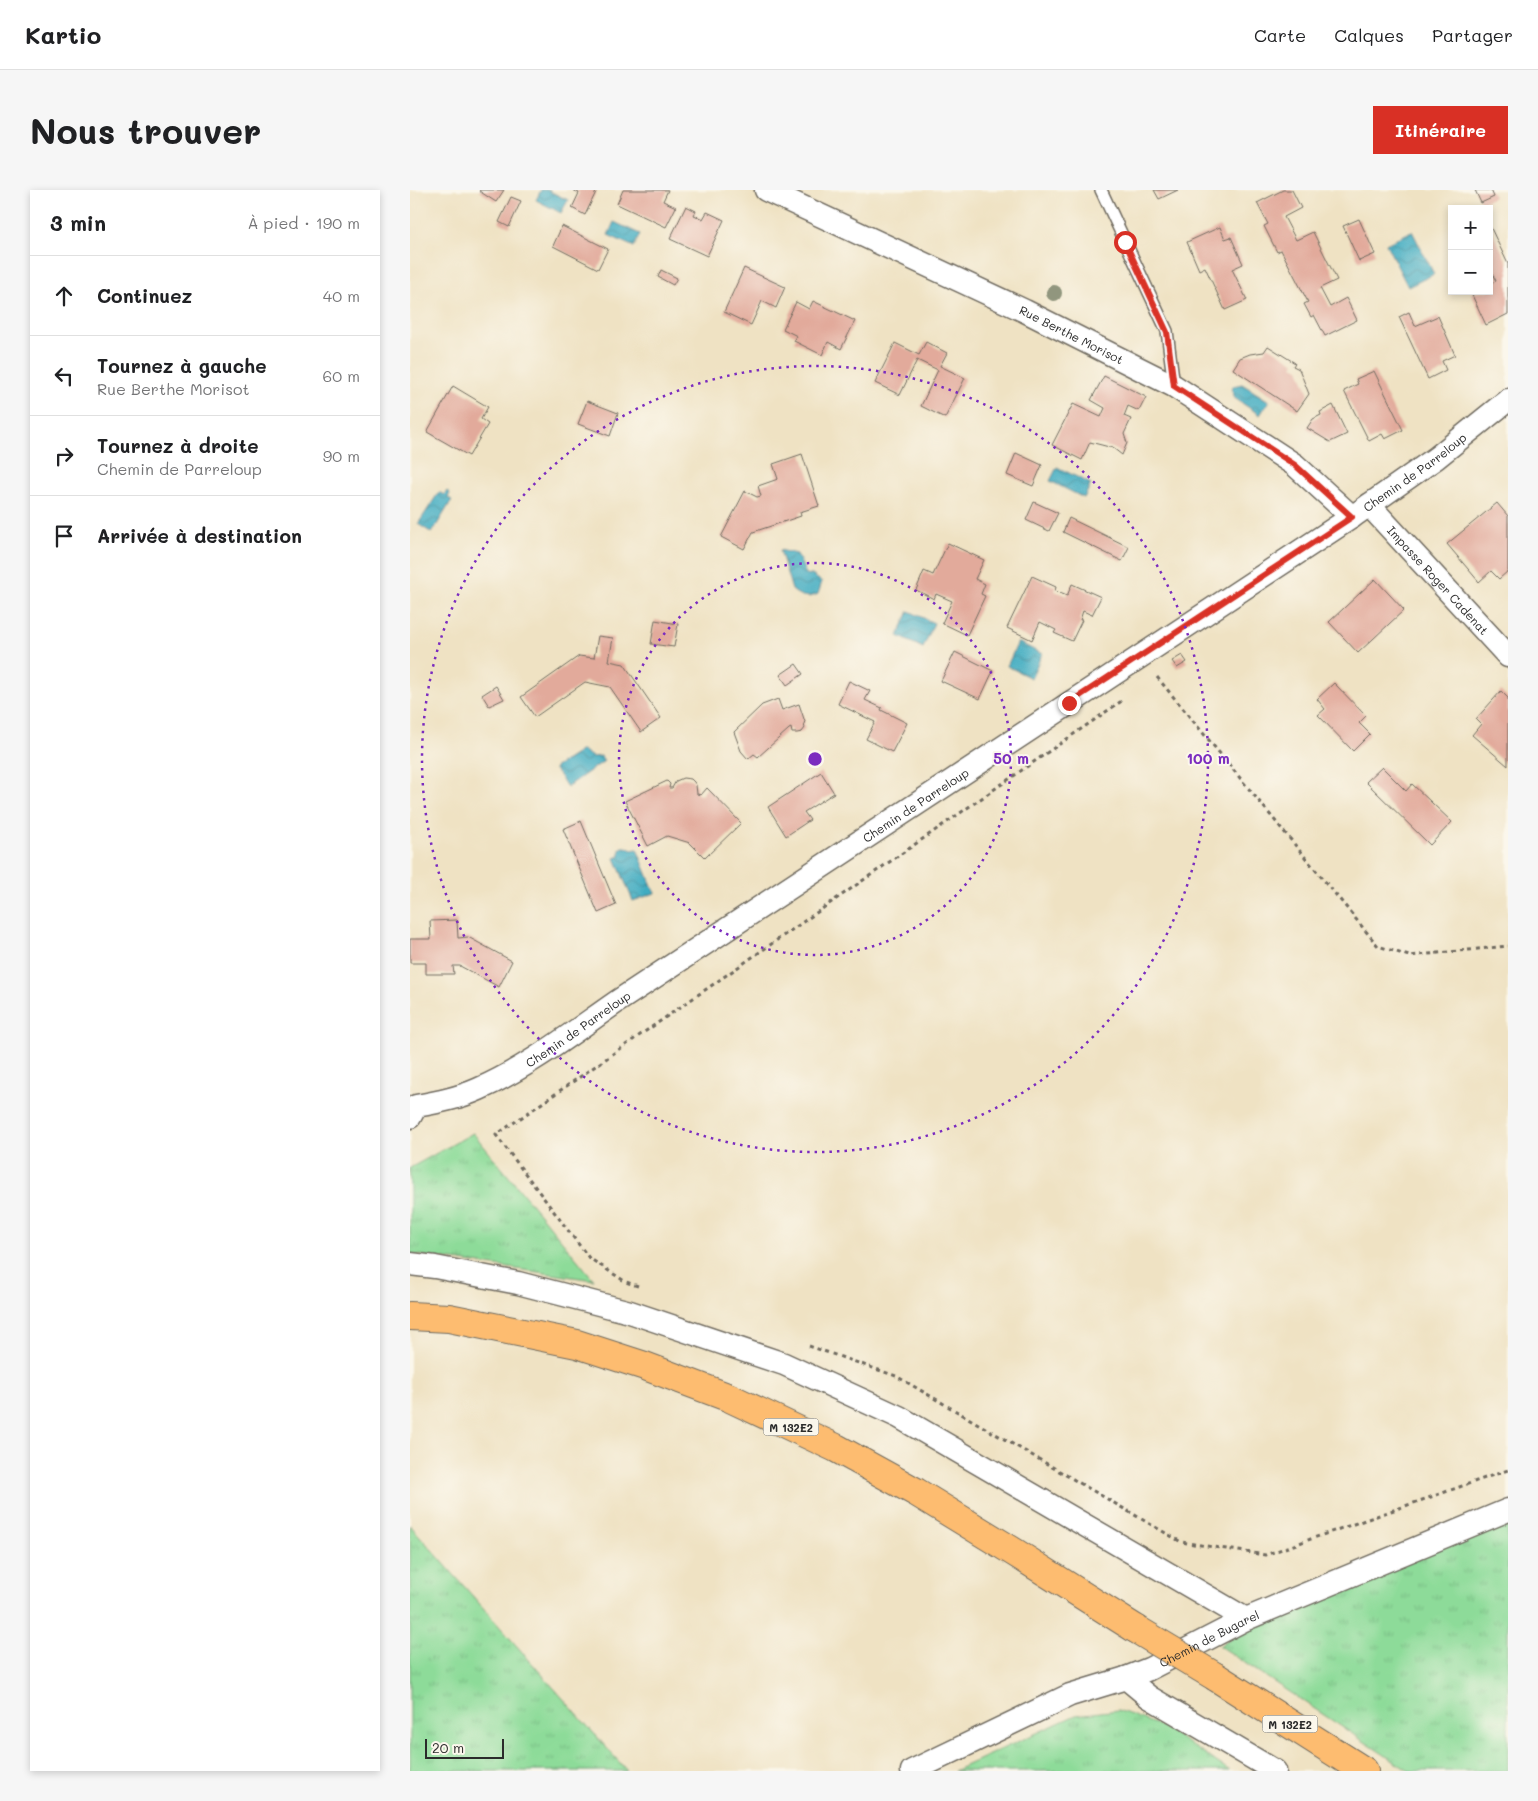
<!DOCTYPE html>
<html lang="fr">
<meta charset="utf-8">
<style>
body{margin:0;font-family:Mali,sans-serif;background:#f6f6f6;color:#202124}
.controls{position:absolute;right:15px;top:15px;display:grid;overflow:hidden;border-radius:0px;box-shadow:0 2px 8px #0003}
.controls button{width:45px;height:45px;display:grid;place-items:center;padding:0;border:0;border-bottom:1px solid #e0e0e0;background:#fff;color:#202124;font:25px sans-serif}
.scale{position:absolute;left:15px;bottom:12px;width:79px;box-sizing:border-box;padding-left:5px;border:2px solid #2b2b2b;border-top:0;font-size:14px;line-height:18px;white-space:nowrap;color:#2b2b2b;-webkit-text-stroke:4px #fbf7ec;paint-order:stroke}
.stop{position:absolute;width:15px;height:15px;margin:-11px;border:4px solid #d93025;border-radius:50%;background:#fff}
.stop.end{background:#d93025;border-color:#fff;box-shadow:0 1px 5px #0008}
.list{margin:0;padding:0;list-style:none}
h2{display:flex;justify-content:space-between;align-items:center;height:65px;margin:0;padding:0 20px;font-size:21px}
h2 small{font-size:16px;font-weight:400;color:#757577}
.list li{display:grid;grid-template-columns:32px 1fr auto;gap:15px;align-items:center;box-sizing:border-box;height:80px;padding:0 20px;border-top:1px solid #e0e0e0}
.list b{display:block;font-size:19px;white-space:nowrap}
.list p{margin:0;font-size:16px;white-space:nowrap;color:#757577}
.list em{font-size:16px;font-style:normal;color:#757577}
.icon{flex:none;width:28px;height:28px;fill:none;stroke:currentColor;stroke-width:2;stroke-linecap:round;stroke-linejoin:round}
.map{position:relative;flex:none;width:1098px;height:1581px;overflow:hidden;border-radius:0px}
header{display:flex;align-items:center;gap:30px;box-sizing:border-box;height:70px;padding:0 25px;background:#fff;border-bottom:1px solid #e0e0e0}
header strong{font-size:24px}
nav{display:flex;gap:28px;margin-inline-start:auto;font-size:18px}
.intro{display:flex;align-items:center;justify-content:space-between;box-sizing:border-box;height:120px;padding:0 30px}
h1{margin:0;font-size:35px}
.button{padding:12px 22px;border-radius:0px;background:#d93025;color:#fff;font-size:18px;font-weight:700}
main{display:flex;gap:30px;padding:0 30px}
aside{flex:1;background:#fff;border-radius:0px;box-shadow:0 2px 8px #0003}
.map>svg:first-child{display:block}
</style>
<header>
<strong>Kartio</strong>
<nav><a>Carte</a><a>Calques</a><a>Partager</a></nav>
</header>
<div class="intro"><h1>Nous trouver</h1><a class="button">Itinéraire</a></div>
<main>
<aside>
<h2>3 min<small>À pied · 190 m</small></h2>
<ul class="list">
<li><svg class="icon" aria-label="ahead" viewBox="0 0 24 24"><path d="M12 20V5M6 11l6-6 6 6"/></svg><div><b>Continuez</b></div><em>40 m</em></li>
<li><svg class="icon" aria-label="left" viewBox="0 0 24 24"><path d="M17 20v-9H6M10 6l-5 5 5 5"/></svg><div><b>Tournez à gauche</b><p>Rue Berthe Morisot</p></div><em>60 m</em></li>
<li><svg class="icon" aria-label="right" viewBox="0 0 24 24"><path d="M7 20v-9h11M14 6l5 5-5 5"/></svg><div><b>Tournez à droite</b><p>Chemin de Parreloup</p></div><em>90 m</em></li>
<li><svg class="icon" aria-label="arrive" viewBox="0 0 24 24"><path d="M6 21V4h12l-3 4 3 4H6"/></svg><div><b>Arrivée à destination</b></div></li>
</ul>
</aside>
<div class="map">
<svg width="1098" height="1581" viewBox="0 0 1098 1581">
<defs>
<pattern id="grass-tufts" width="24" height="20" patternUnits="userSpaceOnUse" patternTransform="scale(1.25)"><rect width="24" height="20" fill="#8ddb99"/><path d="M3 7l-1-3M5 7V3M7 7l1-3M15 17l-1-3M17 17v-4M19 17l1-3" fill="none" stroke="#7abc84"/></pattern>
<pattern id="water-waves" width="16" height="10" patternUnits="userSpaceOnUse" patternTransform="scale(1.25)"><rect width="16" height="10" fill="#41acc1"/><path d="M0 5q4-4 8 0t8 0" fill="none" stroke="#378c9d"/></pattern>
</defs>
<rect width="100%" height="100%" fill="#fbf7ec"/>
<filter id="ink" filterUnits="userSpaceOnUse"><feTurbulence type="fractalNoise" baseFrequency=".02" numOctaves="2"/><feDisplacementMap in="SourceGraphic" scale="10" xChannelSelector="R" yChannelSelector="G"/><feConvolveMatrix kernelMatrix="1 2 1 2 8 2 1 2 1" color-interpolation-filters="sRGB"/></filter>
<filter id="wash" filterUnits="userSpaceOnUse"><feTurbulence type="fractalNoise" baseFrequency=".0096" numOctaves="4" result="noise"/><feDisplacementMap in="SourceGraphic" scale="20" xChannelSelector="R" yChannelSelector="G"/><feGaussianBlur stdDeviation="1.12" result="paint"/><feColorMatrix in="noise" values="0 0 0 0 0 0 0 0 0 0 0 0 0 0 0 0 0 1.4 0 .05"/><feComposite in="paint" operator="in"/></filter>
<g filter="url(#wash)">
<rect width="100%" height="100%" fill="#efe2c3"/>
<g fill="url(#grass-tufts)" stroke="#5c8362">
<polygon points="63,943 184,1090 0,1064 0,978"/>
<polygon points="1098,1327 1098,1581 999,1581 809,1456 842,1436"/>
<polygon points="0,1335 217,1581 0,1581"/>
<polygon points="708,1520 753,1537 820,1581 544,1581 666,1525"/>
</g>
<g fill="url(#water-waves)" stroke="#366c76">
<polygon points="131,0 137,0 158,10 151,23 126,10"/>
<polygon points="204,32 230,44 224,57 198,45"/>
<polygon points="1002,41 1024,84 998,97 976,54"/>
<polygon points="832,194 859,211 850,225 823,207 824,205 822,200 823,196"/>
<polygon points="647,277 681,294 674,308 640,291"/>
<polygon points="37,301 40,303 38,308 42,310 22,343 8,334 29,302 34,305"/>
<path d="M370,360L387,364L396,384L402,385L412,392L408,404C399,409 390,407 382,400Z"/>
<polygon points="499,421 524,433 513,458 488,446"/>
<polygon points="608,452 632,464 621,488 597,476"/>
<polygon points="172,560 182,567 191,566 194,571 157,597 144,578"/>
<polygon points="213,657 216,657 222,660 227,659 245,703 223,711 205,668 210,666 210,659"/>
</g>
<g id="blocks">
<g fill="#e2aa9b">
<polygon points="70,0 94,0 86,12 69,1"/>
<polygon points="163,0 187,0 175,25 162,18 169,3"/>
<polygon points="213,0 258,0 253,11 266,17 256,37 207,14"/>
<polygon points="744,0 768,0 749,9"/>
<polygon points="873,0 882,0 891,18 874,27 886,50 903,42 927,90 910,98 920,117 936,108 947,130 915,146 904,125 901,127 894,114 898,112 871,60 867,62 854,36 858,34 847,13"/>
<polygon points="1065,0 1081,0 1084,7 1071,13"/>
<polygon points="101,7 111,11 99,37 89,32"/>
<polygon points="276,16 286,21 284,25 293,29 297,22 314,30 297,66 260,49"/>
<polygon points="949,29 965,64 949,71 933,36"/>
<polygon points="1079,34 1098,74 1098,124 1076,135 1061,103 1079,101 1079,94 1086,91 1079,77"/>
<polygon points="152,36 198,59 188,79 143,56"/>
<polygon points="810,37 815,49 821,47 833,74 822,79 837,110 815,120 795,77 789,80 777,52"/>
<polygon points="334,78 375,97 366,118 352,111 341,135 314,122"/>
<polygon points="251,80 267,88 263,95 248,87"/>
<polygon points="403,111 445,131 431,159 418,152 412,165 384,151 387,146 373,139 386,112 399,119"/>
<polygon points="999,122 1005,136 1028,126 1045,165 1032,171 1036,180 1018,189 989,127"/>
<polygon points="516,152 537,163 530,176 555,188 535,228 511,216 528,180 507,170 490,205 465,193 485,153 509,165"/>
<polygon points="858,156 885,173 883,176 889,179 899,204 887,221 823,179 830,168 840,164 854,162"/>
<polygon points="964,181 993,240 975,249 972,244 959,251 934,201 948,194 946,189"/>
<polygon points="694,186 736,207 729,221 718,216 714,226 721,229 714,244 717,253 712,265 703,258 680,252 672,270 642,255 663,214 691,227 695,218 681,210"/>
<polygon points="43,196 78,217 71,229 78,234 59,266 17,242"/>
<polygon points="177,211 208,223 200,246 168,234"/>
<polygon points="923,215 937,244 920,252 897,238 903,229 911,225 910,222"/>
<polygon points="606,263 632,275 623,296 597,285"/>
<polygon points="392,264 409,316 390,322 391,326 343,342 334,359 311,347 335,301 347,307 351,306 348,296 368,289 363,274"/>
<polygon points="624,312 648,323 639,341 616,330"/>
<polygon points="1087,313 1098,326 1098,381 1089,389 1081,381 1069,392 1037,354"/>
<polygon points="659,328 719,357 712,371 653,342"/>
<polygon points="538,353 574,370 565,389 575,394 571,404 575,406 557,445 532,433 542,411 526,404 524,409 506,400 514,381 523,385"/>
<polygon points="622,386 646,397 645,401 657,406 662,394 691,407 682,425 673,421 670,430 672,430 662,451 644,443 646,440 630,432 622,450 597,438"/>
<polygon points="965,389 994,420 948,463 919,432"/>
<polygon points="245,430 268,434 264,457 241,454"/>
<polygon points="188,446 203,448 199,471 214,474 251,528 231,542 200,497 175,492 125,527 111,507 169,466 184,468"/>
<polygon points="545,462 583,481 570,509 531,491"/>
<polygon points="772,465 777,472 767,478 762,471"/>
<polygon points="386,474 393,484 377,495 370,485"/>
<polygon points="439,491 460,501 455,510 472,518 471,520 497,533 482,562 456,549 465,532 428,514"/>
<polygon points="924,493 956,526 949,533 960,544 943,561 908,525 915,519 907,509"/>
<polygon points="86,496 94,509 79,516 72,505"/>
<polygon points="1091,501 1098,508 1098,576 1062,545 1071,534 1066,529"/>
<polygon points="368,509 372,520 389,514 395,532 394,533 395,538 392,542 387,543 382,543 381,538 379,539 348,567 344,564 338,569 331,561 324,542 352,515"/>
<polygon points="972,577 996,601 1002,594 1042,632 1020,655 956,592"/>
<polygon points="411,582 424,603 394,622 400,630 376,646 358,617"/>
<polygon points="273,588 281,589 284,592 286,595 287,604 291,605 297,598 331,633 295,668 280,653 257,646 238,656 215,611 257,591 260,594 259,598 262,598 266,591"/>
<polygon points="171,631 206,715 188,723 153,639"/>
<polygon points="47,730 48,748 58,747 102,771 89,797 50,776 43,776 44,784 16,784 16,773 0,773 0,749 21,749 20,731"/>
</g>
</g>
</g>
<g filter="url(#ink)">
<use href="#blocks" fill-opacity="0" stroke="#706b60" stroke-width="1"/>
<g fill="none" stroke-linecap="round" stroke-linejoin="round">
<defs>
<polyline id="service" points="691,0 757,141 764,196"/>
<g id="minor">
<path id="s1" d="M356,0L615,121L764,196L885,275L942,327"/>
<path id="s2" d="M959,315L1098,466"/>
<path id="s3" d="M0,927L6,916C28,912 49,908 69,899C119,877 163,842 208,811L942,327L1026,268L1098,210"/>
<polyline points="0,1074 25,1077 108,1093 220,1122 374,1174 489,1227 836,1429"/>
<polyline points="716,1488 739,1507 865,1581"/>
<path id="s4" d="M502,1581L660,1505L716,1488L739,1479L836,1429L1098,1320"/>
</g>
<g id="primary">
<polyline points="0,1126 39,1128 167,1154 235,1176 320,1208 426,1258 506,1302 604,1362 726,1439"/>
<polyline points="806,1487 954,1581"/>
</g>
</defs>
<use href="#service" stroke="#706b60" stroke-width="14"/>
<use href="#minor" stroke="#706b60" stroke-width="25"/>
<use href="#primary" stroke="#706b60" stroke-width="30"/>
<g stroke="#706b60" stroke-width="3" stroke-dasharray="4 4" stroke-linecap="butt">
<polyline points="747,487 968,756 999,766 1098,756"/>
<polyline points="228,1096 216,1092 179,1068 86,945 713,510"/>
<polyline points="399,1156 486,1186 771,1352 855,1365 1098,1280"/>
</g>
<use href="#service" stroke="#fff" stroke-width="11"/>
<use href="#minor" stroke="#fff" stroke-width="22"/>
<use href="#primary" stroke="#fdbc6f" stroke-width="28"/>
<defs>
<polyline id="primary-bridge" points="726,1439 806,1487"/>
</defs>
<use href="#primary-bridge" stroke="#706b60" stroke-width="30" stroke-linecap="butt"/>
<use href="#primary-bridge" stroke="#fdbc6f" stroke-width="28"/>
</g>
<circle fill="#91967e" cx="644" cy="103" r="8"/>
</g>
<g fill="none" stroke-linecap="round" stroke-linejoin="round" filter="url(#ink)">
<polyline stroke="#d93025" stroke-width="6" points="659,513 942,327 885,275 764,196 757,142 715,52"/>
</g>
<g fill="none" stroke="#7b2cbf" stroke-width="2.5" stroke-dasharray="2.5 5">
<circle cx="405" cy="569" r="196"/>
<circle cx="405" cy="569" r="393"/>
</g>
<g text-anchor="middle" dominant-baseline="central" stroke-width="4" stroke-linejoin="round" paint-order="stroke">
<g fill="#fbf7ec" stroke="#696865" stroke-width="1">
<rect x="353.5" y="1228.5" width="55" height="17" rx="4"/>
<rect x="852.5" y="1525.5" width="55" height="17" rx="4"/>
</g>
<g font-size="11" font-weight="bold" fill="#2b2b2b">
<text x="381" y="1237">M 132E2</text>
<text x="880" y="1534">M 132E2</text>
</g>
<g font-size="12" fill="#2b2b2b" stroke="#fbf7ec">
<text stroke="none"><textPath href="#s1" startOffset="338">Rue Berthe Morisot</textPath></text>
<text stroke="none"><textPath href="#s3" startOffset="1199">Chemin de Parreloup</textPath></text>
<text stroke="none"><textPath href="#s2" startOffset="102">Impasse Roger Cadenat</textPath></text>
<text stroke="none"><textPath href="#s3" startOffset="599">Chemin de Parreloup</textPath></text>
<text stroke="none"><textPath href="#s3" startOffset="194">Chemin de Parreloup</textPath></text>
<text stroke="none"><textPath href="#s4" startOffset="326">Chemin de Bugarel</textPath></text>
</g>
</g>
<circle cx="405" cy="569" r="8" fill="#7b2cbf" stroke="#fbf7ec" stroke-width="2.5"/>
<g font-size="15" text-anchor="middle" font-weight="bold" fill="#7b2cbf" stroke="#fbf7ec" stroke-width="4" stroke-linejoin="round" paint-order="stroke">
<text x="601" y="574">50 m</text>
<text x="798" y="574">100 m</text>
</g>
</svg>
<div class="controls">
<button>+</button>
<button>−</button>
</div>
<div class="scale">20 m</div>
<div class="stop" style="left:715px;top:52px"></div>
<div class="stop end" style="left:659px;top:513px"></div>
</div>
</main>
